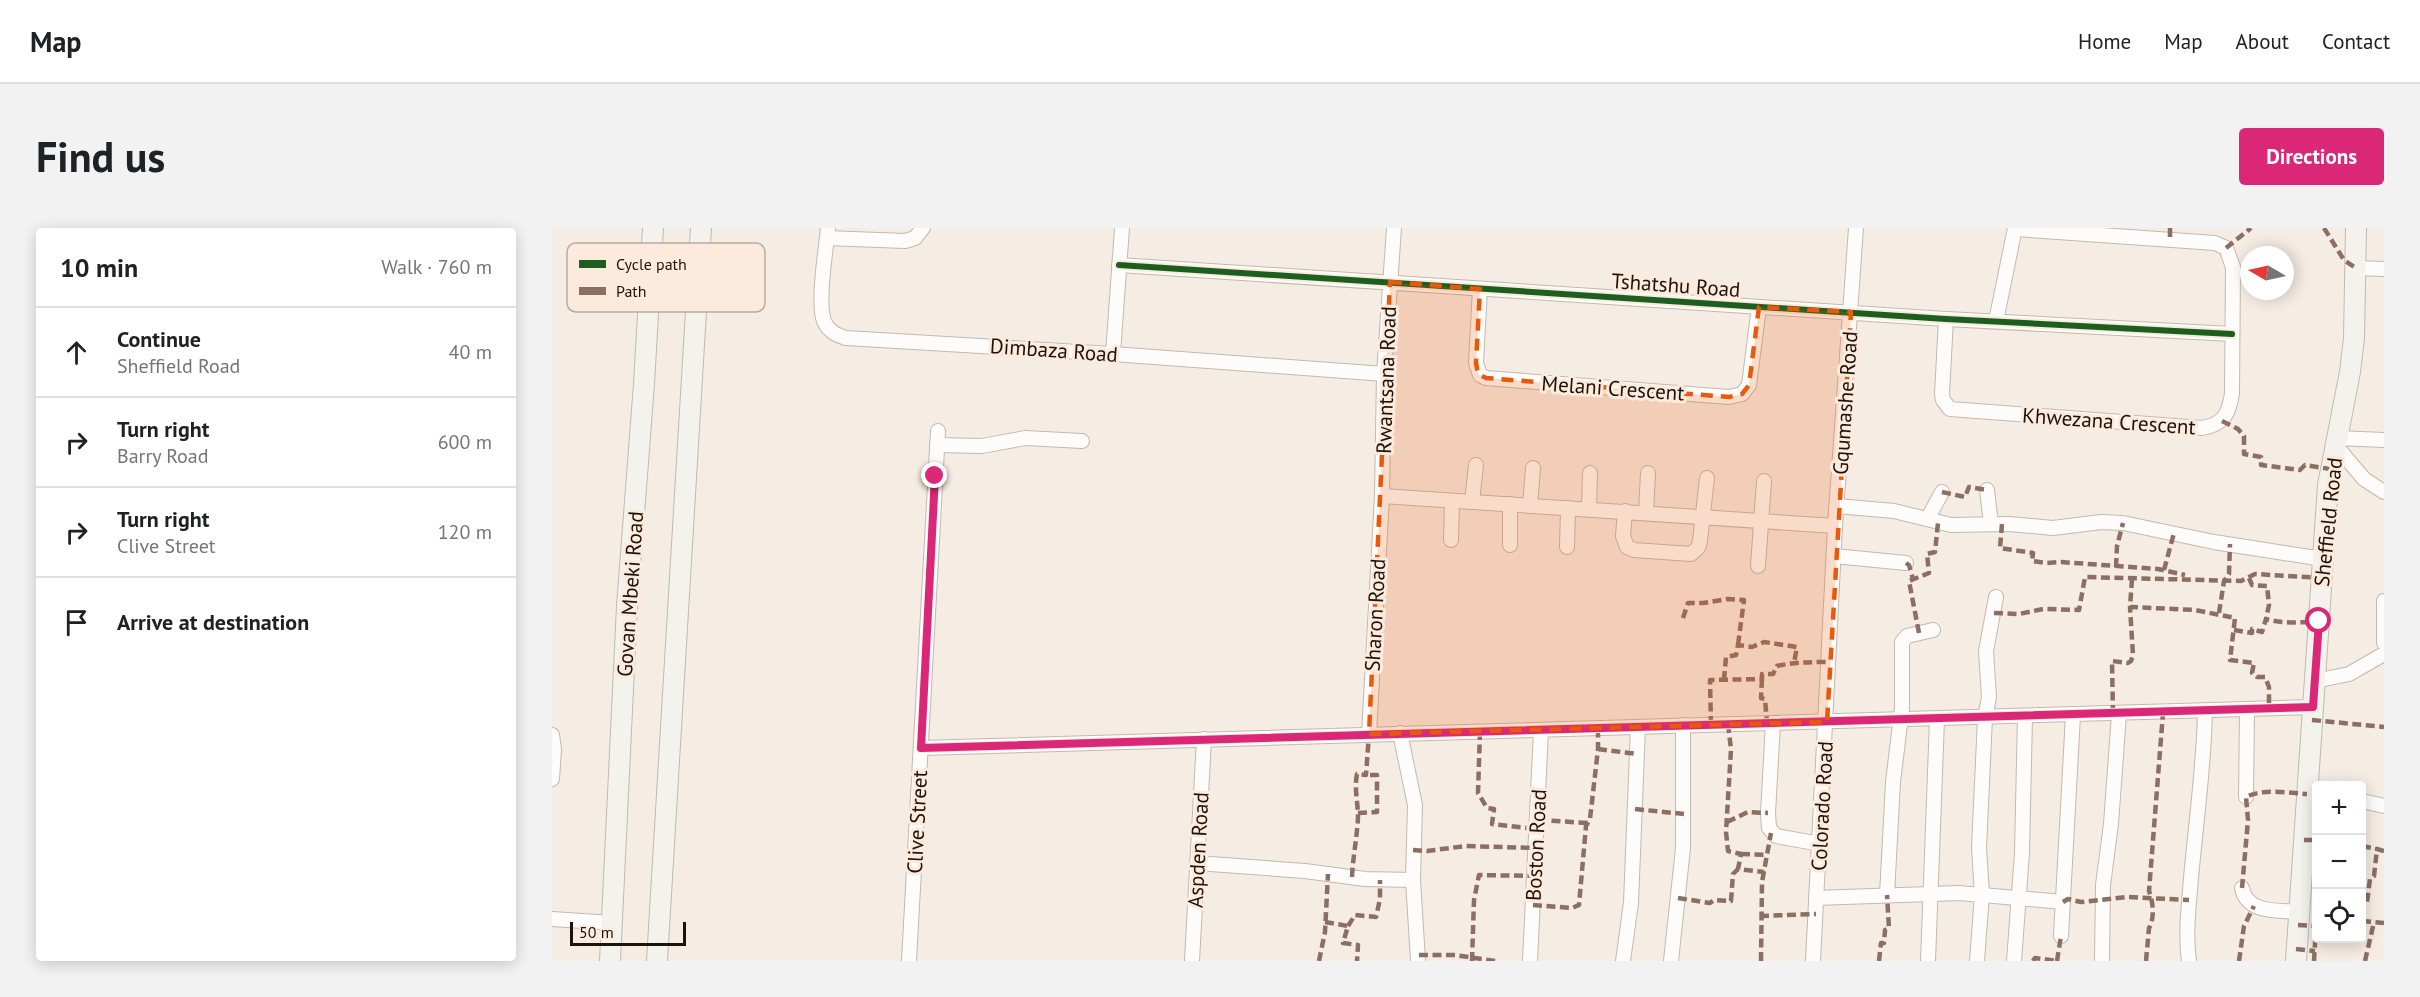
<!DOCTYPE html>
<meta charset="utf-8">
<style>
body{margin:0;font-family:"PT Sans",sans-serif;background:#f2f2f2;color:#202124}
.controls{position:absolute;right:18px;bottom:18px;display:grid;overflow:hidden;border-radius:6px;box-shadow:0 3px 15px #0003}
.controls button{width:54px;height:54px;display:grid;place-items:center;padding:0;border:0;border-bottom:2px solid #e0e0e0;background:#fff;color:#202124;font:30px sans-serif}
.compass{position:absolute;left:1688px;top:18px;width:54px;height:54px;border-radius:50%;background:#fff;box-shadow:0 3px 15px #0003;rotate:279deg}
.scale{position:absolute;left:18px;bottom:15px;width:116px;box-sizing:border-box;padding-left:6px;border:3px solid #1d130b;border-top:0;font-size:16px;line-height:21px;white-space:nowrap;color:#1d130b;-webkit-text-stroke:4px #fcebdd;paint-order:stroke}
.stop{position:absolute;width:18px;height:18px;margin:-14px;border:4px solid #db2777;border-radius:50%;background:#fff}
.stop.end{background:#db2777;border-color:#fff;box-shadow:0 2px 6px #0008}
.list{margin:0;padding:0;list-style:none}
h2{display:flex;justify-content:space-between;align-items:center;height:78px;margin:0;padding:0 24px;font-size:26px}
h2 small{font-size:20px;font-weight:400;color:#757577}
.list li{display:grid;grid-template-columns:39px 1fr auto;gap:18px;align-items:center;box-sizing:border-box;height:90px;padding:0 24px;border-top:2px solid #e0e0e0}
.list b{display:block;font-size:22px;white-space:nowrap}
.list p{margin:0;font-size:20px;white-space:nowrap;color:#757577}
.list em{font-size:20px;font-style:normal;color:#757577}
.icon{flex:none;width:33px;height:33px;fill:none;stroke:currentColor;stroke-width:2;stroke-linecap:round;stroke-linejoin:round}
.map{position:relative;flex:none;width:1832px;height:733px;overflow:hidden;border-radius:6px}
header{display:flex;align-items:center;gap:36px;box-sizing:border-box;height:84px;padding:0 30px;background:#fff;border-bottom:2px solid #e0e0e0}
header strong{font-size:28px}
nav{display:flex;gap:33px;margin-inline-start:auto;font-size:21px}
.intro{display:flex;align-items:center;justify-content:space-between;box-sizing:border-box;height:144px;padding:0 36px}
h1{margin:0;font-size:42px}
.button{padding:15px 27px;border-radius:6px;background:#db2777;color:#fff;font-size:21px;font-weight:700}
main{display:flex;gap:36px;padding:0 36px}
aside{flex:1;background:#fff;border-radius:6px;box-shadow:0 3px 15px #0003}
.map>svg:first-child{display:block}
</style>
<header>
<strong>Map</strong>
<nav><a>Home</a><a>Map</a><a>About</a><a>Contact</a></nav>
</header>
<div class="intro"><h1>Find us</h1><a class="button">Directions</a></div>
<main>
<aside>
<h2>10 min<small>Walk · 760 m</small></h2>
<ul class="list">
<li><svg class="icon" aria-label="ahead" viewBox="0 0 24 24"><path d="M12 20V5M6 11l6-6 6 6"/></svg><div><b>Continue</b><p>Sheffield Road</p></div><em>40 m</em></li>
<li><svg class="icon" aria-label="right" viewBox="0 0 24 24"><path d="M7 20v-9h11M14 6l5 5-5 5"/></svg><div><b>Turn right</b><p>Barry Road</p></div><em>600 m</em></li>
<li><svg class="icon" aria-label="right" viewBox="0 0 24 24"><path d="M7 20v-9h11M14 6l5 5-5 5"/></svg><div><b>Turn right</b><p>Clive Street</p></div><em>120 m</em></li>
<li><svg class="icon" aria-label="arrive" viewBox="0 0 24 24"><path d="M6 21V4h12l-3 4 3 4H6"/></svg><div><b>Arrive at destination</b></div></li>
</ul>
</aside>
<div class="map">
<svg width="1832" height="733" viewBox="0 0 1832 733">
<rect width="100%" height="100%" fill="#f5ece4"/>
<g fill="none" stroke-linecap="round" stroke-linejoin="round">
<defs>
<g id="street">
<path d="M276,0C274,22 265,74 272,93C276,103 284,107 294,110L561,126L832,146"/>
<polyline points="275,10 353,13 363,10 371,0"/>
<polyline points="567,37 1394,91 1680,106"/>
<polyline points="1804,40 1832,41"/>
<polyline points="928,61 924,135 928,147 934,150 1177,169 1190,166 1197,157 1207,79"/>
<path d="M1394,91L1390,166L1391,172L1398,181L1650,200C1672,196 1677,186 1680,165L1681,39L1674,20L1663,15L1463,1"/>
<polyline points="1444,93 1463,0"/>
<polyline points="561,126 570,0"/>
<polyline points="1785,210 1832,212"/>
<polyline points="385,217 430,218 473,210 530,213"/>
<polyline points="1784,218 1812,251 1832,264"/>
<polyline points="1435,262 1439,296"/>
<polyline points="830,268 1283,298"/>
<polyline points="920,274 924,237"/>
<polyline points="978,278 981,240"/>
<polyline points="1285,278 1342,283 1399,297 1457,296 1501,300 1549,294 1571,295 1662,314 1771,331"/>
<polyline points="1037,281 1038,245"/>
<polyline points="1073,283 1071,308 1075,319 1082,322 1139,326 1146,320 1148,313 1155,250"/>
<polyline points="1094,285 1096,245"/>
<polyline points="1376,290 1390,264"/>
<polyline points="899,312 900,273"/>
<polyline points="958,317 958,276"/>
<polyline points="1015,319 1016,280"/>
<polyline points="1282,328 1354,335"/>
<polyline points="1206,338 1212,253"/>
<polyline points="1832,373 1832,415"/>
<polyline points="1763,453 1797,446 1832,426"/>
<polyline points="1221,495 1216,585 1217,600 1224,608 1268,616"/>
<polyline points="848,505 863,577 861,652 866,733"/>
<polyline points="817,506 830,268 832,146 842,0"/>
<polyline points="0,507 2,521 0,551"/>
<polyline points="369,520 1761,479"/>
<polyline points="1694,569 1695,483"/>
<polyline points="1810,573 1832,578"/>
<polyline points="645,635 753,643 813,651 861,652"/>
<path d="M1690,660C1695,686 1726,682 1747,684"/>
<polyline points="1335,667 1341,554 1350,480 1350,414 1355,408 1381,402"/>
<polyline points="1264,670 1407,665 1511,674"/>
<polyline points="0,691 60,695"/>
<polyline points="1509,708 1521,487"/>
<polyline points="357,733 386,203"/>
<polyline points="640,733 652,511"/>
<polyline points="978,733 989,502"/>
<polyline points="1071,733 1079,675 1086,499"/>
<polyline points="1119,733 1131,620 1131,497"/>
<polyline points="1261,733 1283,298 1304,0"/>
<polyline points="1376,733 1385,491"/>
<polyline points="1425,733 1430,666 1427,620 1433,490 1437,469 1434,423 1444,369"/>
<polyline points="1462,733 1470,625 1473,488"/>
<polyline points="1550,733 1551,657 1559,596 1567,486"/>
<path d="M1637,733C1633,706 1637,677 1639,650C1644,594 1652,539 1653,483"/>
</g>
<g id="secondary">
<polyline points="58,733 75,378 92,156 101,0"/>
<polyline points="105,733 149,0"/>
<polyline points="1744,733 1776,257 1798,144 1802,110 1804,0"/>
</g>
</defs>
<use href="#street" stroke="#c2b9b1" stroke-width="16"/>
<use href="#secondary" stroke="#c2b9b1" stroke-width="22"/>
<use href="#street" stroke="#fefcfb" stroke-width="14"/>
<use href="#secondary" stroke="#f3f2ed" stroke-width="20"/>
<g stroke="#8d6e63" stroke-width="4.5" stroke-dasharray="9 4.5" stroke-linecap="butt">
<polyline points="1618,0 1618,12"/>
<polyline points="1772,0 1792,32 1804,40"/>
<polyline points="1674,20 1699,0"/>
<polyline points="1670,193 1686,201 1692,208 1692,226 1709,229 1709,237 1748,242 1753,237 1778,241"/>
<polyline points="1390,264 1413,269 1417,259 1435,262"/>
<polyline points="1450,296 1448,320 1481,325 1480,333 1494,335 1509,334 1606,341 1633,347"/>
<polyline points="1354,335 1357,337 1361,351"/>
<polyline points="1564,339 1565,318 1571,295"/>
<polyline points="1612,342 1622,305"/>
<polyline points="1697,350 1700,357 1715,358 1717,377 1714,391"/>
<polyline points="1580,351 1578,379 1643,382 1683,390 1678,432 1702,435 1700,445 1705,449 1713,449 1717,459 1717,481"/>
<polyline points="1442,385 1467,386 1491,381 1527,382 1533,349 1689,353 1703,346 1770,350"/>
<polyline points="1667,385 1672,353 1677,346 1678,316"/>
<polyline points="1131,390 1136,375 1151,375 1176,371 1192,372 1186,417"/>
<path d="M1682,402L1700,405V401L1710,404L1714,391C1731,396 1749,394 1767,394"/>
<polyline points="1367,405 1357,353 1377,345 1375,326 1383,324 1386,295"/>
<polyline points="1210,451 1209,470 1213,471 1215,495"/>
<polyline points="1172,452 1174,429 1184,427 1186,417 1200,419 1212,414 1245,419 1242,435"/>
<polyline points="1561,486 1560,433 1576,435 1579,433 1581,427 1578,379"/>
<polyline points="1760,492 1832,499"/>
<polyline points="1176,496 1179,521 1174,604 1176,623 1189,626 1186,641"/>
<path d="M1159,497L1158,452L1210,451V446H1221L1225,438C1243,434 1259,434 1277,434"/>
<polyline points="928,503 926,565 935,580 942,581 940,596 985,601"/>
<polyline points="1046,521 1085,526"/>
<polyline points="1083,581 1132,586"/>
<polyline points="806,585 825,584 825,547 814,547"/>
<polyline points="986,592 1036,595"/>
<polyline points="1175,594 1196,584 1216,585"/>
<polyline points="1752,612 1764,612"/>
<polyline points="1810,618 1825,621"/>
<polyline points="861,622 875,623 914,618 984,620"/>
<polyline points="1189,626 1215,627"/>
<path d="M800,649C801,628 805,610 806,589C806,574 802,561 805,546L814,547L817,506"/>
<path d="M1690,660L1696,592L1694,569C1712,560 1735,565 1755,566"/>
<polyline points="1126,670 1158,675 1162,672 1179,673 1181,646 1186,641 1212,644"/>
<polyline points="1511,674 1516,671 1529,674 1575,669 1637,672"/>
<polyline points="981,677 1020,680 1027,677 1034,598 1038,591 1046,521 1046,500"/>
<polyline points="1810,681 1810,673 1815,674 1818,651 1822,648 1825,621 1832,623"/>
<polyline points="1208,688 1264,686"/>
<polyline points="1810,693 1832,695"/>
<polyline points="773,694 796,698 791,715 806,717 805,733"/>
<polyline points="1746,697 1764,698"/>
<polyline points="796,698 803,687 824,689 828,671 828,652"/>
<polyline points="1744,721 1763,723"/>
<polyline points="867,727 903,727 943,733"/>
<polyline points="767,733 773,704 776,646"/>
<polyline points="920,733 922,672 927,647 983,648"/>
<polyline points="1209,733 1210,654 1219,605"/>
<polyline points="1327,733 1329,715 1332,715 1333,702 1337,700 1335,667"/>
<polyline points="1481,733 1483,730 1505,733"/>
<polyline points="1505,733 1509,708"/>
<path d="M1594,733L1597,700C1603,690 1601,673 1597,663L1611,485"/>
<polyline points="1687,733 1692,698 1702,678"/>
<polyline points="1762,733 1764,698"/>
<polyline points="1813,733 1822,694"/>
</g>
<defs>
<g id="cycleway">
<polyline points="567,37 1394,91 1680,106"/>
<polyline points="369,520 1761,479"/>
</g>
</defs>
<use href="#cycleway" stroke="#fcebdd" stroke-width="10"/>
<use href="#cycleway" stroke="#1b5e20" stroke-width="6"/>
</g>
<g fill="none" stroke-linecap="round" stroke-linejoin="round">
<polyline stroke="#db2777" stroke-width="8" points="383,248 369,520 1761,479 1767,393"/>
</g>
<path fill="#e8590c" fill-opacity="0.2" stroke="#e8590c" stroke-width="4.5" stroke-dasharray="12 8" stroke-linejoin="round" d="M838,54L928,61L924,135L926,146L934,150L1177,169L1190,166L1197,157L1207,79L1299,84L1275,494L817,506Z"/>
<g text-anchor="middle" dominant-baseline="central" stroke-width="6" stroke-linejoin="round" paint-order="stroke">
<g font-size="21" fill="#1d130b" stroke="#fcebdd">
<text transform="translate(1124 57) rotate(4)">Tshatshu Road</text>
<text transform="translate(502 122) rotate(4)">Dimbaza Road</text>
<text transform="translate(834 152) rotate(-88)">Rwantsana Road</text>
<text transform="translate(1061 160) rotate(4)">Melani Crescent</text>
<text transform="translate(1293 175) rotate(-86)">Gqumashe Road</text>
<text transform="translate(1557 193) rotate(4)">Khwezana Crescent</text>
<text transform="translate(1776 294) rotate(-84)">Sheffield Road</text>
<text transform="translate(78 366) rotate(-86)">Govan Mbeki Road</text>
<text transform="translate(823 387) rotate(-87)">Sharon Road</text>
<text transform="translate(1270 578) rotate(-87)">Colorado Road</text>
<text transform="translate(365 594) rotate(-87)">Clive Street</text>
<text transform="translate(984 617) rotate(-87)">Boston Road</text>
<text transform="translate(646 622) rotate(-87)">Aspden Road</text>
</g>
</g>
<rect x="15" y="15" width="198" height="69" rx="9" fill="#fcebdd" stroke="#b9aa9e" stroke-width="1.5"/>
<rect x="27" y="32" width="27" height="8" fill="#1b5e20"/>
<rect x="27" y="59" width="27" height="8" fill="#8d6e63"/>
<g font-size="16" fill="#1d130b">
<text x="64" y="42">Cycle path</text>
<text x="64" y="69">Path</text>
</g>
</svg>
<div class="controls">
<button>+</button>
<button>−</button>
<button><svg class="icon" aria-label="locate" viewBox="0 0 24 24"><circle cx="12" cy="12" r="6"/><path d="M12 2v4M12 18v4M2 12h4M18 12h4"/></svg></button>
</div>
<svg class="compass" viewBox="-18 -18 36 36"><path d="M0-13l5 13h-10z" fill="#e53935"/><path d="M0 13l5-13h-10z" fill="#757577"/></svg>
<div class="scale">50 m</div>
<div class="stop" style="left:1767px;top:393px"></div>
<div class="stop end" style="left:383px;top:248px"></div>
</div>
</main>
